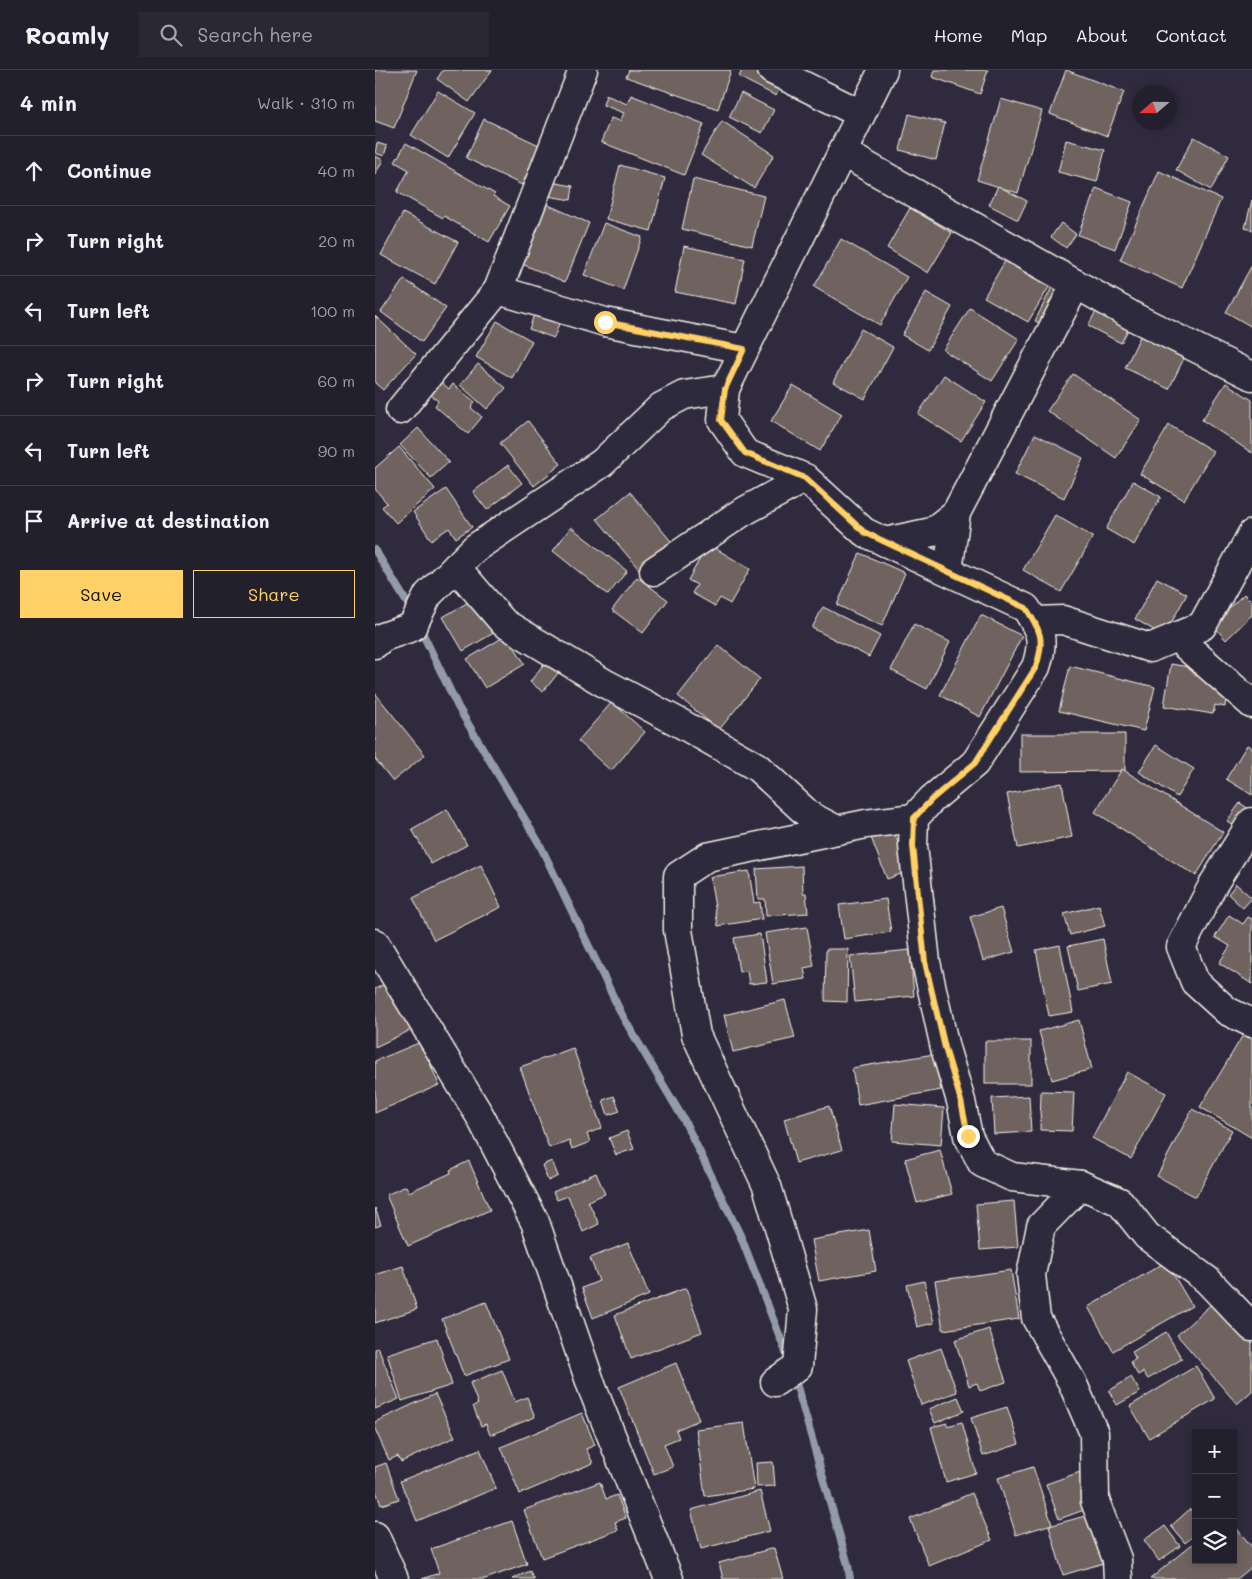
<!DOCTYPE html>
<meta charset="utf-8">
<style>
body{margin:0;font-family:Mali,sans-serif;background:#2b2836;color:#f1f3f6}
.controls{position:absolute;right:15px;bottom:15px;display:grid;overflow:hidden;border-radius:0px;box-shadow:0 2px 8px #0003}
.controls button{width:45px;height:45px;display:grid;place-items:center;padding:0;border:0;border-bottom:1px solid #403e4a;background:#23202e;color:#f1f3f6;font:25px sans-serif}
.compass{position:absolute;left:757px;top:15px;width:45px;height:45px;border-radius:50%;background:#23202e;box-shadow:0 2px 8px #0003;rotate:250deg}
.stop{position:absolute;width:15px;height:15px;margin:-11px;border:4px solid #ffd166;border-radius:50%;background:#fff}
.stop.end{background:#ffd166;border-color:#fff;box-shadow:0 1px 5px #0008}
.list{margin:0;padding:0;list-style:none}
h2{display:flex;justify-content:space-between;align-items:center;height:65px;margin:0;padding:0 20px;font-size:21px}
h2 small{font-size:16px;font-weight:400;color:#a3a3aa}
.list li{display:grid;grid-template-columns:32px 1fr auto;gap:15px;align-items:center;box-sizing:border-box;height:70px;padding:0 20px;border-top:1px solid #403e4a}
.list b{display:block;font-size:19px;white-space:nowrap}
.list em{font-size:16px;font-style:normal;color:#a3a3aa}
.actions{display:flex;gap:10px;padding:15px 20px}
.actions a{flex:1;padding:11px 0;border:1px solid #ffd166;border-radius:0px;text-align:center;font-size:18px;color:#ffd166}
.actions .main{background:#ffd166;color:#111}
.icon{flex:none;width:28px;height:28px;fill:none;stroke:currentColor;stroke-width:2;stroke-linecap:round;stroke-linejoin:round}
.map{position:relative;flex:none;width:877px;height:1509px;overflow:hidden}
header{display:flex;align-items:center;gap:30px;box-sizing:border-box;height:70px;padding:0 25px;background:#23202e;border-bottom:1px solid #403e4a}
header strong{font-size:24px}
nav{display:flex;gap:28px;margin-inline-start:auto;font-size:18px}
.search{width:350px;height:45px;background:#2b2836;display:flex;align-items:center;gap:12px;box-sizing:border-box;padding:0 18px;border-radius:0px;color:#a3a3aa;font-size:19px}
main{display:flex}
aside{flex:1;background:#23202e}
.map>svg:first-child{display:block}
</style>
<header>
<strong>Roamly</strong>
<div class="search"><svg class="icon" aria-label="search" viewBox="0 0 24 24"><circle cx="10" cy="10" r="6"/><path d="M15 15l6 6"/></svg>Search here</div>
<nav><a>Home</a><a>Map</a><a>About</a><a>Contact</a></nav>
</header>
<main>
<aside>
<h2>4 min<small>Walk · 310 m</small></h2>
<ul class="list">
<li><svg class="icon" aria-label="ahead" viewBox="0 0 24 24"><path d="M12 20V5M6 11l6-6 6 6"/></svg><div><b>Continue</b></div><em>40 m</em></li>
<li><svg class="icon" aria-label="right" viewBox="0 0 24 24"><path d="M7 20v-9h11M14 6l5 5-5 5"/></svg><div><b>Turn right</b></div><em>20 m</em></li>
<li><svg class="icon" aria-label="left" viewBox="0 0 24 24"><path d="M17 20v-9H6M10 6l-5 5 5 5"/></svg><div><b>Turn left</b></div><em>100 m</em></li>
<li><svg class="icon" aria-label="right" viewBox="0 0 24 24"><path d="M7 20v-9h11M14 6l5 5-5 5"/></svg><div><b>Turn right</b></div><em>60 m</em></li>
<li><svg class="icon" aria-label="left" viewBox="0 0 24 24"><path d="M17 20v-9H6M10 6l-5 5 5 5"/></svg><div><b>Turn left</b></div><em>90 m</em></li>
<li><svg class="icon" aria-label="arrive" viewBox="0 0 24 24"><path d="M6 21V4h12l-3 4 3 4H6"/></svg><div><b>Arrive at destination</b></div></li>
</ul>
<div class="actions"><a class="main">Save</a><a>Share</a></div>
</aside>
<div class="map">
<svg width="877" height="1509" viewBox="0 0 877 1509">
<rect width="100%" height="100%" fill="#2f2a3d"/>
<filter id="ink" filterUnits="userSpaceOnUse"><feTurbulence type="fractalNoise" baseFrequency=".02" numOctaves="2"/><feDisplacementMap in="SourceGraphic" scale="10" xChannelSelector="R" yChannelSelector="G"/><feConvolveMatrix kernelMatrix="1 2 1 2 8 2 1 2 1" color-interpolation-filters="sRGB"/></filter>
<g filter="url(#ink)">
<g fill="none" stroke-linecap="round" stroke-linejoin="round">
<g stroke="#939ba7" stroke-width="8">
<polyline points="0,480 37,541"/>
<polyline points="44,556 83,637 164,773 248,947 309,1050 366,1167 414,1290"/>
<polyline points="419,1306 473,1495 475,1509"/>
</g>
</g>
<g fill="#70635f" stroke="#f4f1e8">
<polygon points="0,0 42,0 19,58 0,51"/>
<polygon points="68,0 117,0 94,32 62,9"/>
<polygon points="254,0 356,0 343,39 251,7"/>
<polygon points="367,0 407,0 413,3 401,26 364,7"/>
<polygon points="559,0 613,0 605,24 557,7"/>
<polygon points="691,0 749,22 732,66 675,44"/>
<polygon points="63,21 100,43 73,88 36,65"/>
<polygon points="366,23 399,40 387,63 354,47"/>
<polygon points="231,25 252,34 256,25 329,54 309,105 226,72 236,48 245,51 249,43 228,35"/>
<polygon points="626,29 667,41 643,123 602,110"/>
<polygon points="534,44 570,53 561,90 525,80"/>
<polygon points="109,49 166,76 147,115 91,88"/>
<polygon points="347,51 399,85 379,118 326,85"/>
<polygon points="819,67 854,86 836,120 801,100"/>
<polygon points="691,70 730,80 722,112 683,102"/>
<polygon points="2,73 12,76 9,86 0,83"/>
<polygon points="31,73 120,124 118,126 135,136 114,172 69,146 68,148 22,122 34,100 20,92"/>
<polygon points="0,86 8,90 0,105"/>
<polygon points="245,95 290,108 276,161 231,149"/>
<polygon points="784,101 846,129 807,218 745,190"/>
<polygon points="318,109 389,126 377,176 307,159"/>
<polygon points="176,112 198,116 196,130 173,126"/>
<polygon points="623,116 652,131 643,150 614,135"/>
<polygon points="721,118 757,132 740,179 703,165"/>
<polygon points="877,130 877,160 870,158"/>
<polygon points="171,134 214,153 190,212 147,194"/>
<polygon points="535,138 577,163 553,203 512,178"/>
<polygon points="28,143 83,172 60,214 6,185"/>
<polygon points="229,153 267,167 248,220 209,205"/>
<polygon points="686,153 701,164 691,178 676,167"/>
<polygon points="466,169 532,207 505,255 439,217"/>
<polygon points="309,176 370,189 361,234 300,222"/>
<polygon points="630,191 674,217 653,252 609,227"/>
<polygon points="877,195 877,257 851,242"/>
<polygon points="29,209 71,238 47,272 6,242"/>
<polygon points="680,211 695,219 676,258 660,251"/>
<polygon points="551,222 577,237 553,280 527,265"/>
<polygon points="162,236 187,245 179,268 154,259"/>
<polygon points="723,237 756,254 746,273 713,256"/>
<polygon points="595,238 644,269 617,311 568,280"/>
<polygon points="0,246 41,284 8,320 0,313"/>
<polygon points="122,251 157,271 137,308 101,287"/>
<polygon points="769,258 813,280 794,319 750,298"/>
<polygon points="486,259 518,277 490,329 458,312"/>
<polygon points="103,294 131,318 112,339 85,315"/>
<polygon points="698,304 766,350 741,388 672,341"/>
<polygon points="569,305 611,332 586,371 543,344"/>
<polygon points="65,311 74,319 78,314 100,332 96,338 107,347 93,364 60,336 63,331 55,324"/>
<polygon points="851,313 877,330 877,383 827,350"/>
<polygon points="418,315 467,344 445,381 396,351"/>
<polygon points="153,351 186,394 159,416 125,373"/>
<polygon points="794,355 838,381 809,430 765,404"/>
<polygon points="43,358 74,392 56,408 25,375"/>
<polygon points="660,364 708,388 689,428 640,404"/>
<polygon points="24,377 60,419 21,453 7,437 12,433 0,419 0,398"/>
<polygon points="133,395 147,413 112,440 98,422"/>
<polygon points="758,411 786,427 759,475 731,459"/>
<polygon points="71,419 97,457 81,468 74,458 56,470 38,442"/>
<polygon points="255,422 300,476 267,503 222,449"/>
<polygon points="680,445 718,467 686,522 648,500"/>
<polygon points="196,457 252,501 233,525 178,481"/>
<polygon points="333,474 375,499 355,534 345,528 340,536 317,523 322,515 313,510"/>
<polygon points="485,483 530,503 507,556 462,535"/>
<polygon points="262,507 293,530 268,563 237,540"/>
<polygon points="782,508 812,524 789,566 760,549"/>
<polygon points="869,524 877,532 877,545 851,570 837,554"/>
<polygon points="102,527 122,561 88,581 68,547"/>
<polygon points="448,537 505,566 494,587 437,558"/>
<polygon points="606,545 647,566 605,647 565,625"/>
<polygon points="539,554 575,572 552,619 516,600"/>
<polygon points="132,565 150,594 110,618 92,589"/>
<polygon points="343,575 385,609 344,660 303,626"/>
<polygon points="174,587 188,597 168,622 155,612"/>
<polygon points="796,594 838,601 852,618 850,637 840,635 838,644 789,636"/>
<polygon points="695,596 780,617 769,661 684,641"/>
<polygon points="0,623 50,685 18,711 0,689"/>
<polygon points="237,632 270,662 236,701 203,671"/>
<polygon points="645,664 750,664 750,701 645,702"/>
<polygon points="781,675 819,699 802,727 764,702"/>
<polygon points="872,675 877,678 877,725 851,709"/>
<polygon points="747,699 848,762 821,806 720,742"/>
<polygon points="687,713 697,767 643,778 632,724"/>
<polygon points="865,733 877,741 864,760 852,751"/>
<polygon points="72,739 92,775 56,794 37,759"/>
<polygon points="517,757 534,801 512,809 495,765"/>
<polygon points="106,795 126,837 59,870 38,828"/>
<polygon points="427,796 428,823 431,823 433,843 391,846 390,829 383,829 381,799"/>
<polygon points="374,801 379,833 385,832 387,849 343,856 335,807"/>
<polygon points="861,814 877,828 868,838 853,824"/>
<polygon points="511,829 516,862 469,869 464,835"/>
<polygon points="724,835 730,856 695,865 689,844"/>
<polygon points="626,838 639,882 608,891 595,847"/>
<polygon points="854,845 868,854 873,847 877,849 877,914 844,893 855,876 840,867"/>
<polygon points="432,857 439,896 429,898 431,909 398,914 390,863"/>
<polygon points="385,864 392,912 374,914 372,901 364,902 359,868"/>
<polygon points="728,869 737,914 703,921 693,876"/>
<polygon points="685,875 698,942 674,946 661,880"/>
<polygon points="451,879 473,879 472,932 450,931"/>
<polygon points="535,880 539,926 480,932 475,886"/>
<polygon points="14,912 36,960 0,977 0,919"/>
<polygon points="410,930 420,968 358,982 349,945"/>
<polygon points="704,950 717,999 677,1010 664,961"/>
<polygon points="871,960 877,964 877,1068 825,1037"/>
<rect x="610" y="971" width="46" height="43"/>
<polygon points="46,972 64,1015 0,1043 0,991"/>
<polygon points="198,978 227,1058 212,1064 215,1072 197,1079 194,1070 174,1078 145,997"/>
<polygon points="559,984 566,1020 483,1035 477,998"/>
<polygon points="752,1002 791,1023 756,1089 717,1068"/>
<polygon points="666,1021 699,1022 697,1061 665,1060"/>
<polygon points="239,1026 245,1041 233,1045 228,1030"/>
<polygon points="654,1026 656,1062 619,1064 617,1028"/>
<polygon points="520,1034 569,1038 566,1075 517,1071"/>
<polygon points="454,1036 467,1080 421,1093 409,1049"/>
<polygon points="817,1039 857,1060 821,1127 782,1106"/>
<polygon points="252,1061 259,1079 241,1085 234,1068"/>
<polygon points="565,1080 577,1124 542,1133 530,1089"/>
<polygon points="94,1091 115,1140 33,1176 11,1125 31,1116 34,1122 76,1103 75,1100"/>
<polygon points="177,1091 183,1106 173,1111 167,1095"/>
<polygon points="221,1103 230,1124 213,1131 224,1154 208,1162 193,1126 182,1130 178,1122"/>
<polygon points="639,1131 643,1177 605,1180 601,1134"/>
<polygon points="0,1138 6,1155 0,1157"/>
<polygon points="494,1160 501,1201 444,1211 436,1170"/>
<polygon points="253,1173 274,1225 218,1248 207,1218 224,1211 215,1188"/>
<polygon points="791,1192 817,1236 738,1281 713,1237"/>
<polygon points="28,1196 42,1239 0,1253 0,1205"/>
<polygon points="636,1200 644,1249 568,1260 560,1211"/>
<polygon points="549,1211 559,1253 542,1257 532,1215"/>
<polygon points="311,1218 327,1262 256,1289 240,1245"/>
<polygon points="841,1230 877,1271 877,1321 862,1334 802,1265"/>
<polygon points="111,1232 134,1289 89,1306 67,1249"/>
<polygon points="614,1259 631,1312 605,1321 602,1313 594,1316 580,1270"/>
<polygon points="791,1262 807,1289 773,1309 768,1302 763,1305 755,1292 761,1289 757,1282"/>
<polygon points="62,1268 77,1315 27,1331 12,1284"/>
<polygon points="3,1278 24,1329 0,1339 0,1279"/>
<polygon points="566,1278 582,1322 546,1335 531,1291"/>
<polygon points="301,1293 324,1350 301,1360 304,1368 289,1374 298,1397 279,1404 244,1317"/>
<polygon points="821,1296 840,1329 774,1368 755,1336"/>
<polygon points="127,1300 140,1332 152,1327 160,1347 115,1365 111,1354 106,1356 98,1336 103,1334 95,1313"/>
<polygon points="756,1307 765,1322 742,1335 734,1321"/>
<polygon points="60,1324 80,1367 26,1392 23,1386 14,1390 0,1359 0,1352"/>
<polygon points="583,1327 589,1341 560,1353 554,1339"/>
<polygon points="632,1337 644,1374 608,1386 596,1348"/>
<polygon points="207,1343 220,1375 211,1379 218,1393 145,1424 126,1377"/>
<polygon points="587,1352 601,1403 571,1412 556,1357 572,1353 572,1356"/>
<polygon points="369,1353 379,1419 330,1426 321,1359"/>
<polygon points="105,1379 121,1418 42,1451 25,1411"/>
<polygon points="398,1392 400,1416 382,1417 381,1393"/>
<polygon points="11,1393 24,1429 6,1435 0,1418 0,1397"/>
<polygon points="725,1395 737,1430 684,1449 671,1414"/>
<polygon points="658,1397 677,1454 641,1465 623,1408"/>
<polygon points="225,1412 231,1429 242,1425 251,1448 240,1452 243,1460 167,1488 149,1440"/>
<polygon points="385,1421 395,1461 326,1479 316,1440"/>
<polygon points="597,1423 617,1470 554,1496 535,1449"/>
<polygon points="815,1439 821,1446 821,1464 810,1473 796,1456"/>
<polygon points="728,1441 742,1489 688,1505 674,1456"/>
<polygon points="137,1451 152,1494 110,1509 47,1509 64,1503 56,1479"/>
<polygon points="858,1454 877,1477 877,1497 862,1509 775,1509 821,1471 821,1490 858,1490"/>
<polygon points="790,1456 805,1476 784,1491 769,1470"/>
<polygon points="399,1478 408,1509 348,1509 344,1493"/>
<polygon points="155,1501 159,1509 137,1509"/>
</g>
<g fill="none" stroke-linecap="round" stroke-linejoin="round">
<defs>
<g id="minor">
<polyline points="397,0 486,44"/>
<path d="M508,0L350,319L347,350L370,383L430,408L489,462L651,538C666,562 670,569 661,597L600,693L557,729L539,748L538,776L551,892L570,978L586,1031L593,1066L607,1093L637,1107L706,1115L745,1132L772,1166L832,1210L877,1257"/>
<polyline points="467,82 761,248 877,306"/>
<polyline points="123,220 230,252 369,279"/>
<polyline points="25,340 123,220 208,0"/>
<polyline points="510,472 557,462 581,443"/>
<polyline points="81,497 129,553 231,614 305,653 382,697 435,746 462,760 491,754 539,748"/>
<polyline points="279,501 366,443 430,408"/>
<polyline points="573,501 581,443 701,214"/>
<polyline points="660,551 688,550 775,578 827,556 877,464"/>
<polyline points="801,567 877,634"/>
<polyline points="0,574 8,567 37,557 53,525 100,478 227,393 286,337 309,325 350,319"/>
<polyline points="877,752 839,813 806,877 820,912 852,941 877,953"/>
<polyline points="0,873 105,1046 160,1152 218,1320 294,1509"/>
<polyline points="706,1115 666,1156 656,1205 661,1248 697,1312 719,1363 720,1431 742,1489 743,1509"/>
<polyline points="400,1312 423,1296 428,1239 392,1116 321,965 303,860 303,806 332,787 462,760"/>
<polyline points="0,1466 19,1509"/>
</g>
</defs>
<use href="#minor" stroke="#f4f1e8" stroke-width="31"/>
<use href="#minor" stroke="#2f2a3d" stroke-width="28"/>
</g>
</g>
<g fill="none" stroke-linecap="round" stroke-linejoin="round" filter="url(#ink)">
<path stroke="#ffd166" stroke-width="6" d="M230,252L369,279L350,319L346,350L370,383L430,408L489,462L651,538C666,562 670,569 661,597L600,693L557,729L539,748L538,776L550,892L570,978L586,1031L593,1066"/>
</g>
</svg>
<div class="controls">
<button>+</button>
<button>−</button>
<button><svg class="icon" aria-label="layers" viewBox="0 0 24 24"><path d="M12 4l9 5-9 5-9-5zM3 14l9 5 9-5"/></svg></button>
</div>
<svg class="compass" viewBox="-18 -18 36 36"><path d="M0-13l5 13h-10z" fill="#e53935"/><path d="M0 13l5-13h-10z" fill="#a3a3aa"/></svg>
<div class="stop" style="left:230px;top:252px"></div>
<div class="stop end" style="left:593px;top:1066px"></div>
</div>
</main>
